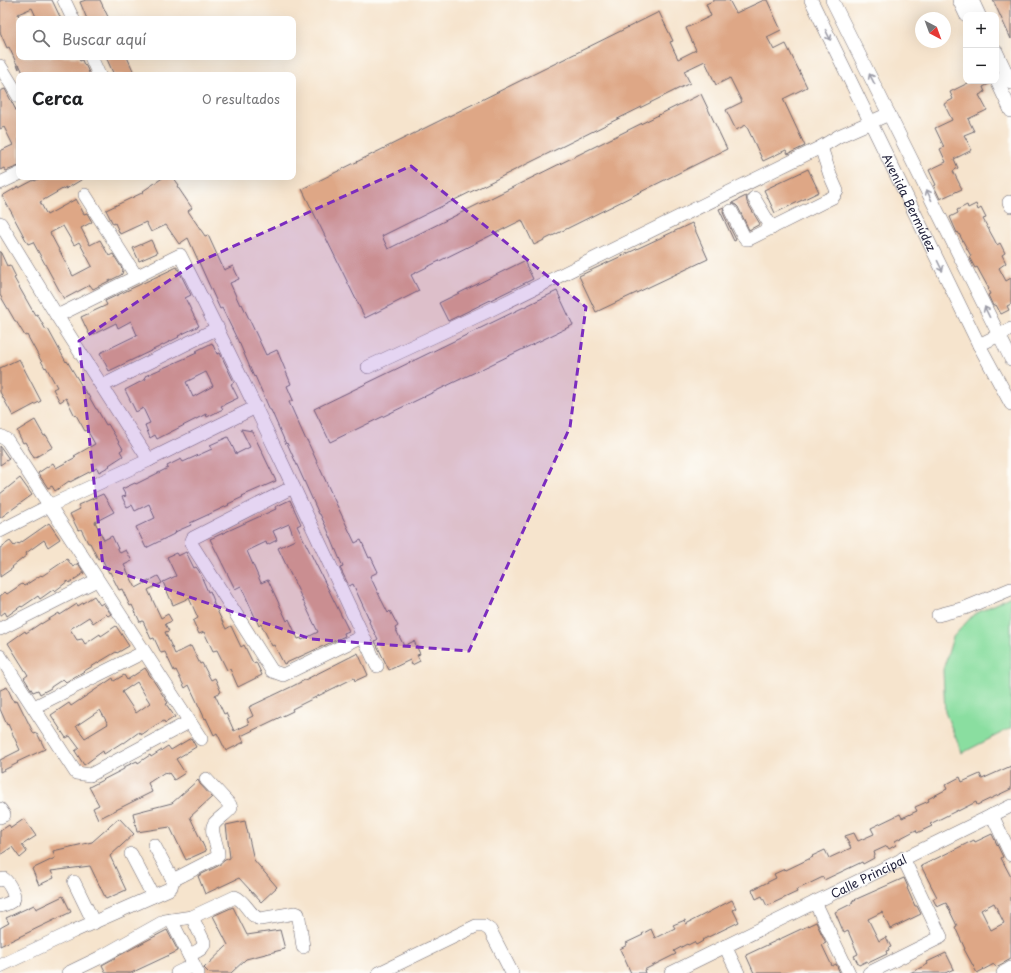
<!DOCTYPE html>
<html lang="es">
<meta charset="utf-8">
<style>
body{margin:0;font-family:"Playpen Sans",sans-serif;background:#f2f2f2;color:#202124}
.controls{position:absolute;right:12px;top:12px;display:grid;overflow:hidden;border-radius:8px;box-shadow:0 4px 16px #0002}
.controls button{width:36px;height:36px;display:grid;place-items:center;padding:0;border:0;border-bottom:1px solid #e0e0e0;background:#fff;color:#202124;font:20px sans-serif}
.compass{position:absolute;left:915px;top:12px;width:36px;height:36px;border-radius:50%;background:#fff;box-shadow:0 4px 16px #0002;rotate:139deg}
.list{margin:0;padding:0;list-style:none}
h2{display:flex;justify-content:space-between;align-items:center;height:52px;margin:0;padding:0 16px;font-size:17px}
h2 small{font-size:13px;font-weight:400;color:#757577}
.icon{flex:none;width:22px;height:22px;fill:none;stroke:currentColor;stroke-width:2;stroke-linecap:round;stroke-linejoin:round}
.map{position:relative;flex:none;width:1011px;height:973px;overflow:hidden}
.search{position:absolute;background:#fff;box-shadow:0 4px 16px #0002;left:16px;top:16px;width:280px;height:44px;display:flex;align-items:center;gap:10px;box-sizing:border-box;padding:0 14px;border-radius:8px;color:#757577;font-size:15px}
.panel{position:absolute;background:#fff;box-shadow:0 4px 16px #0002;left:16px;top:72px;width:280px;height:108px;border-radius:8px}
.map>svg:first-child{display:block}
</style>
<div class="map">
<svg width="1011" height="973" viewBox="0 0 1011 973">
<rect width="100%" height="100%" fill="#fdfcf7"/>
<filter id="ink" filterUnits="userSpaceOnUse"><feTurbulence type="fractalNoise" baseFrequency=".025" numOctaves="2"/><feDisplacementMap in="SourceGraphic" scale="8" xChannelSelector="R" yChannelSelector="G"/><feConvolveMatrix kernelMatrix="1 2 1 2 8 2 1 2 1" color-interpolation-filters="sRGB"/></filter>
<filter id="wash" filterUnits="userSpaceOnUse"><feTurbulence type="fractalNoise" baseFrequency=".012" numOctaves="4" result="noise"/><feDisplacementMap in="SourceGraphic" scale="16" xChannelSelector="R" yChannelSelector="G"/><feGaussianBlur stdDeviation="0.9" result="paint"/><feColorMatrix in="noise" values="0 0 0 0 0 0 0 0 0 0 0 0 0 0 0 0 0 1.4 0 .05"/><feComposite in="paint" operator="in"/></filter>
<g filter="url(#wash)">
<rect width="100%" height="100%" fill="#f6e4cd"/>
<polygon fill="#8adea0" stroke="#56806e" points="1011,596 1011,728 962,753 945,712 943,670 953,637 973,615"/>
<g id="blocks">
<g fill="#dea786" fill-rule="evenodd">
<polygon points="0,0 52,0 61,19 37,19 32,8 18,14 19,16 19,57 78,57 80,61 82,60 84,65 85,64 90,75 24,75 19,64 19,69 9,47 7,48 0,32"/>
<polygon points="86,0 100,0 109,19 87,19 80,2"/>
<polygon points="715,0 729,0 736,13 764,0 767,0 781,30 767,37 774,50 786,44 807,87 783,99 805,146 788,154 786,150 763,161 746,125 736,130 726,110 742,102 730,78 716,85 705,61 684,71 690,83 382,236 388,249 701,94 727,149 534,245 522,220 411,275 419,291 365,318 302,189 659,12 673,41 670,42 678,59 696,50 686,28 711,16 706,4"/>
<polygon points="993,0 1011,0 1011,39 1004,24"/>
<polygon points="106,57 127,57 135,75 114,75"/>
<polygon points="972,81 988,81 989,84 983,87 985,92 979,95 987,110 968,119 974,131 964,135 972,150 954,159 958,168 953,171 962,189 940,199 934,186 936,185 929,170 946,162 940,149 944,147 935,128 952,120 944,104 953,99 950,92"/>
<polygon points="5,89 19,116 19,166 6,171 4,168 0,170 0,151 13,145 4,127 0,129 0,91"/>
<polygon points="808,169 819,192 775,213 764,190"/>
<path d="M41,177H86L66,189V187L40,202L47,215L76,199L84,214L87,213L92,222L81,228L90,245L100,240L109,256L113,254L123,270L122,274L121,275L93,289L90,285L64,299L33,242L28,244L13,216V215L2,196L19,186V188L34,180L35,181ZM63,226L74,245L79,242L92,266L73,276L50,233Z"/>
<polygon points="164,177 173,177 179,185 177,186 192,208 188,211 205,236 208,235 224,270 233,266 239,279 230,283 240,305 242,304 266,355 277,350 291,384 287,386 293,400 289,402 306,440 307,440 333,497 355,543 361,540 369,558 371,557 378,572 370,576 380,597 388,613 390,611 398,626 395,628 404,646 414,641 420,654 417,655 420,661 412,665 410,660 389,670 375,641 378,639 369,622 370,621 353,584 349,586 340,568 343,567 328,531 320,514 319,514 287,443 286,444 271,410 270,410 255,376 254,377 239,342 239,343 222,308 220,309 188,238 179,244 166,225 151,232 146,222 120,234 115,223 113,224 106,210 144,192 143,191"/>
<polygon points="746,196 747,202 760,224 749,230 738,207 736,205 732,203"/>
<polygon points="976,204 978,210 981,208 986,218 983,219 994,239 997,245 1000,243 1005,253 1002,255 1006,263 999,268 1006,281 1011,278 1011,304 1007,306 1009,310 1001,314 996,305 993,306 988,295 990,294 988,290 989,289 977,267 975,268 969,257 971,256 958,232 957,233 950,217 958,213 957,210 967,205 968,208"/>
<polygon points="724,207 723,211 724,215 736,240 734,241 719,209"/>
<polygon points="692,223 708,259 596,312 579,276"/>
<polygon points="151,240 157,253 139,261 133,248"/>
<polygon points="0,251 7,266 10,265 16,277 14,278 35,315 37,314 46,330 48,329 66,362 67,361 86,393 87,393 96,409 97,409 106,425 108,424 123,449 120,451 123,456 109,465 110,466 99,472 97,468 70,482 69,481 55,491 52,486 48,488 38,473 53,463 56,468 76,457 74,456 95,444 87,430 85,431 76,415 75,416 66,398 60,402 53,389 57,387 46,367 45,368 27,335 25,336 16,321 15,321 0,295"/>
<polygon points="524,261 533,279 448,321 439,303"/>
<polygon points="177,267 191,295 185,298 199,326 178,336 179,337 159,347 109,371 100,353 137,335 131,321 118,328 116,323 90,336 81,317 107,305 105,301"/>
<polygon points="557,291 573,325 330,442 314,409"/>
<path d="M212,343L217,354L220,353L234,382L231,384L238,398L221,406L223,409L207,417L206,414L157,439L155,435L150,438L145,425L150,423L143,408L136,412L125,390L146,379L145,376L197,353L196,351ZM206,372L213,386L193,397L186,382Z"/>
<polygon points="19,359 41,401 13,416 0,392 0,368"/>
<polygon points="35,420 44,436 46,435 53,447 34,458 25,442 23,443 17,431"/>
<polygon points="241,429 252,431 276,481 242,496 243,497 228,504 229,505 190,523 191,525 175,532 176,533 146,548 136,527 155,518 149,504 135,511 132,505 127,507 122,497 126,496 122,489 135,483 136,484 168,468 167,466 181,459 183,462 212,449 210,445 228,437 236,454 250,447"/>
<polygon points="0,446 9,459 0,465"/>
<polygon points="20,478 32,495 0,518 0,494"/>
<polygon points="103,494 114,512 95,522 104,540 112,536 120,553 126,550 132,561 124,565 136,588 158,576 162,583 148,590 161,618 168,614 172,621 165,624 169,631 165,632 175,654 191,646 200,664 202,663 211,680 215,678 221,692 215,695 224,714 226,713 234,731 249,724 247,719 253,716 249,707 291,687 358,653 368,675 355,681 354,678 292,709 293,711 241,736 244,742 226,751 217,733 214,735 206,718 205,719 189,685 185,688 176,670 174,671 165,652 161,653 154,638 151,639 143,621 140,622 132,605 130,606 122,589 119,590 110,572 109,573 101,557 98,559 90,543 88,543 81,529 78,530 70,514 80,509 78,505"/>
<path d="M290,500L301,524L297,526L349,631L344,633L345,636L284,664L274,645L272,646L261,624L259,626L241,586L235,589L210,539L276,509L275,507ZM289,524L295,540L278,548L318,632L302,640L301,638L298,639L289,619L287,621L268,580L261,583L247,551L266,542L267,545L277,540L273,531Z"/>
<polygon points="49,523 60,539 48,547 44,540 26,553 27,555 12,567 13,568 0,577 0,548 10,541 14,546 18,543 19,544"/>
<polygon points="186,552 194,568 196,567 199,571 208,592 210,591 214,601 213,602 226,629 231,626 241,647 244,645 253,663 256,662 262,675 238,687 230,669 227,670 217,650 213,651 204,632 199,634 193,621 198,618 189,598 173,605 163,582 176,576 167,557 176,553 178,556"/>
<polygon points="67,559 73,567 78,563 84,573 69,583 68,581 55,591 54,589 40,599 38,596 22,607 21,606 7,616 5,612 0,616 0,596 5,592 7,594 22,584 24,586 41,575 42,576"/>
<polygon points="94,596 100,605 103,603 111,614 108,616 106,614 93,623 89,617 70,629 77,640 82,639 85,644 100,634 101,636 116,626 129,646 117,653 116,652 66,682 63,679 51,687 51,688 40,694 38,690 33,692 24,678 28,675 8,643 25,631 26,633 41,623 41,624 59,613 60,615 77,604 78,606"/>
<path d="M145,668L168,703L166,704L175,717L165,723L164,721L156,725L141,735L139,732L124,743L123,742L104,754L103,751L84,765L75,751L79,748L70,736L66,738L51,715L69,703L71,706L113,678L114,681L124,675L127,680ZM137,682L150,703L136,713L122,692ZM100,710L108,724L85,738L76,726Z"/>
<polygon points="7,687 14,702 17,700 34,734 37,733 45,749 17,762 18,763 0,772 0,760 20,750 8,724 7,725 0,709 0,690"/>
<polygon points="191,738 196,747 176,759 185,773 174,780 169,773 167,774 165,772 148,783 152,792 98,819 93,808 99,805 89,787 124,769 124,767 137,761 138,763 150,755 151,757 168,746 171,750"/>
<polygon points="1011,766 1011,789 977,805 976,802 958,811 958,810 930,824 932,826 917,833 916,830 895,841 896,845 889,849 887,846 874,852 875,855 873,856 874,858 863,864 862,862 824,880 823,877 796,890 797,892 767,906 762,896 756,899 752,890 776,878 774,874 785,869 786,870 813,857 812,856 825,850 829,858 851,848 845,836 854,833 858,841 874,834 871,828 900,814 902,818 917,811 915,807 929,801 928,799 947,789 945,785 960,777 962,782 980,774 982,779"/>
<polygon points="198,780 200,784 212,797 190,817 206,851 186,860 170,827 137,832 133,813 172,803"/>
<polygon points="119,818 134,834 110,856 126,890 106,899 90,866 51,871 54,878 39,885 32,869 55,858 53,851 92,842"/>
<polygon points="24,819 36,836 22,845 27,852 20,858 12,847 0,855 0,831 9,825 11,828"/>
<polygon points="245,821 254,860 277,887 261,902 239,878 205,894 198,876 218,866 225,860 230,858 226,825"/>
<path d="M992,834L1003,857L1001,858L1011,877V959L996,967L994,964L977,973L964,949H965L955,927L957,926L946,903L937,907L933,899L937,897L921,866L974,840L975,842ZM994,903L1004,923L991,930L981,910Z"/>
<polygon points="904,878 908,887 907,888 915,906 917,906 921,914 890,929 882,912 868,919 879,941 886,937 891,947 888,948 889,950 886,951 887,954 868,963 867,961 859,965 854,956 858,954 848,931 844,933 835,912 853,903 852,901"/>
<polygon points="63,896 71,912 0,946 0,928 9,923 6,918 34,905 36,909"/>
<polygon points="732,900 736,908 733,910 739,922 702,940 703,941 696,945 694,942 688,945 687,944 674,951 676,954 644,970 645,973 631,973 620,949 627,945 626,943 643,935 642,934 651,929 655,938 675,928 673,925 685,920 686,924"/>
<polygon points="233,907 247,935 280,930 285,949 246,959 231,973 209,973 204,968 228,945 213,916"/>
<polygon points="816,922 826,943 822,945 832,966 836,964 840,973 754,973 746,955"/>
<polygon points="167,930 178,951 131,973 106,973 102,965 144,942"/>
<polygon points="946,953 954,969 945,973 910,973 928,964 927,962"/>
</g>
</g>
</g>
<g filter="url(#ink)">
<use href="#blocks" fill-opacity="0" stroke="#6c666e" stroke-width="1"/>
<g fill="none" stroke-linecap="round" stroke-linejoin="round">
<defs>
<g id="minor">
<polyline points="64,0 73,19"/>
<path id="s1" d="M811,0L979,345L1011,404"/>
<polyline points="832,0 1011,359"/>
<polyline points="959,0 966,15"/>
<polyline points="972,0 979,15"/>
<polyline points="996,51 1011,83"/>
<polyline points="91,57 99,75"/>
<polyline points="0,66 19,97"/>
<polyline points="996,79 1011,111"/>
<polyline points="0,183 19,174"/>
<polyline points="85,195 136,276"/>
<polyline points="754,198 772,228"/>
<polyline points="1009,202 1011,206"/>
<polyline points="731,211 743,235 746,239 749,239 833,197 837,191 830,175 821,147"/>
<polyline points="0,223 57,316 149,460"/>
<path d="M57,316L180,255C249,390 313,528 377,666"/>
<polyline points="979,345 1011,329"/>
<polyline points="368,367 488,311 821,147 839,136 889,114"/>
<polyline points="102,386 218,328"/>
<polyline points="0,436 7,440 201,739"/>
<polyline points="293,487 193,538 191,543 192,545 272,671 283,675 363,636"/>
<polyline points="0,531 49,506 149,460 256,407"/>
<polyline points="938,615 965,608 1011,589"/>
<polyline points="0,629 97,580"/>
<polyline points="0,656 76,773 90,775 189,722"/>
<polyline points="34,707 144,652"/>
<polyline points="0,809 4,815 0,817"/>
<polyline points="992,815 1011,855"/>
<polyline points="154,845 173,880"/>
<polyline points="131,854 153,896"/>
<path d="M0,880L4,879C8,882 17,896 13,900C10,903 4,905 0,906"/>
<polyline points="74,882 94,923"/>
<polyline points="815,902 849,973"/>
<polyline points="171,920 198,973"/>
<polyline points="725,946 738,973"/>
<path d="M189,955C195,952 204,950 204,942L192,917"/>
<path d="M0,966L74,931L169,889L171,887L173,880L214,859L218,856C219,846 209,832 214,824C219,818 226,814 231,808L230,805L206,779"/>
<path d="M68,973L99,958L165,921L192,917L235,897C246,901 249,916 260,919L295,913L298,914L299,918L303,947"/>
<polyline points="177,973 194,965"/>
<polyline points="379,973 476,926 484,926 490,930 512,973"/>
<path id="s2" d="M671,973L1011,806"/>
<polyline points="869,973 941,937 903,858"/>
<polyline points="1003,973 1011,968"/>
</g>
</defs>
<use href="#minor" stroke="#6c666e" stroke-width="14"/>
<use href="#minor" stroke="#fff" stroke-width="13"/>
</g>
<defs><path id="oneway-shaft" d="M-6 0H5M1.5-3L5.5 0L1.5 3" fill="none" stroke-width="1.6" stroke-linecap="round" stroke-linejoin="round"/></defs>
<g stroke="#9c9ca7">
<use href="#oneway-shaft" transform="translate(828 35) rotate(64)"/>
<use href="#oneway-shaft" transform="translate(872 79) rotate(-117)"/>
<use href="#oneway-shaft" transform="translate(929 195) rotate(-116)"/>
<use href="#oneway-shaft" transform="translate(940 266) rotate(64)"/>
<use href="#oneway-shaft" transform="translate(987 312) rotate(-116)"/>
</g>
</g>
<path fill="#7b2cbf" fill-opacity="0.2" stroke="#7b2cbf" stroke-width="3" stroke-dasharray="8 5" stroke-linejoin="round" d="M411,166L586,307L570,427L469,651L311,639L103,567L79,341L192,265Z"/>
<g text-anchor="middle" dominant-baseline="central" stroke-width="3" stroke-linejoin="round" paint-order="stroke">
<g font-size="12" fill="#22223b" stroke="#fdfcf7">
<text stroke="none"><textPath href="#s1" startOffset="225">Avenida Bermúdez</textPath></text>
<text stroke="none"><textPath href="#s2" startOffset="220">Calle Principal</textPath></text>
</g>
</g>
</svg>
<div class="controls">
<button>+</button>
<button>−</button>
</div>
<svg class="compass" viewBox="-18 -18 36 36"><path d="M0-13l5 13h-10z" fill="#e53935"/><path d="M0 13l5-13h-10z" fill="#757577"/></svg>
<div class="search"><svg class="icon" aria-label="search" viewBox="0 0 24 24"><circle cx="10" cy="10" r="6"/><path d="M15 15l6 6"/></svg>Buscar aquí</div>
<section class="panel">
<h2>Cerca<small>0 resultados</small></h2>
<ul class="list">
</ul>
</section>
</div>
